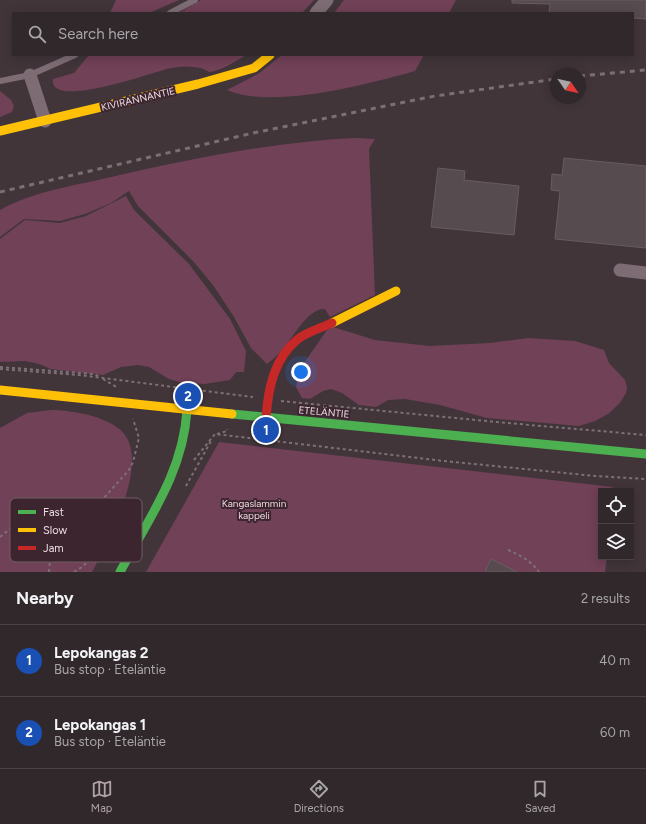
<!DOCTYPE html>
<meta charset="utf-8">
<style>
body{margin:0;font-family:Figtree,sans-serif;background:#3d3438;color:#f1f3f6}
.controls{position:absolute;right:12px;bottom:12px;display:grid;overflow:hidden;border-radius:0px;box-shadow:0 2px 10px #0003}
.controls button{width:36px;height:36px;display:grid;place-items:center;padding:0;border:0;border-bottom:1px solid #4c4448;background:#31282c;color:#f1f3f6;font:20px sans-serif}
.compass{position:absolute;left:550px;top:68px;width:36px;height:36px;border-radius:50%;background:#31282c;box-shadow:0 2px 10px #0003;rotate:124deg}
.you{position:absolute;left:301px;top:372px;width:14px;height:14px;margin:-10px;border:3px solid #fff;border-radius:50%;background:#1a73e8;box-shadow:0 0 0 6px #1a73e833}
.badge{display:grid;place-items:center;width:26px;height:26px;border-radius:50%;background:#b1a3a8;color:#fff;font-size:13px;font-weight:700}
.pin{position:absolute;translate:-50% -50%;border:2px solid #fff;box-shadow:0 1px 4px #0006}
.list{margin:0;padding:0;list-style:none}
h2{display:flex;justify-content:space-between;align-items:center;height:52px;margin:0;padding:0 16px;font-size:17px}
h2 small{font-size:13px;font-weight:400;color:#a8a6a9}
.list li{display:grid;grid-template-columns:26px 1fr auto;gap:12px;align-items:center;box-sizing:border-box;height:72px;padding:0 16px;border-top:1px solid #4c4448}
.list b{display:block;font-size:15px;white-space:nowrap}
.list p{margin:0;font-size:13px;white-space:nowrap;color:#a8a6a9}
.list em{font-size:13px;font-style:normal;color:#a8a6a9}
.icon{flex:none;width:22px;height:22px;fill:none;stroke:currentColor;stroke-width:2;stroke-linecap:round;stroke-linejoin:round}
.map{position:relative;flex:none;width:646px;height:572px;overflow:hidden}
.search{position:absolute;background:#31282c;box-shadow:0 2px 10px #0003;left:12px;right:12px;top:12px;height:44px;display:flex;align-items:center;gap:10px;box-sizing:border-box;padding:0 14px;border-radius:0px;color:#a8a6a9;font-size:15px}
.sheet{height:196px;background:#31282c}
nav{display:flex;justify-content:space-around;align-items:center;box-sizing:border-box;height:56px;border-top:1px solid #4c4448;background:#31282c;font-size:11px;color:#a8a6a9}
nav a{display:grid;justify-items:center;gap:2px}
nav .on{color:#b1a3a8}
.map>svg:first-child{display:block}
</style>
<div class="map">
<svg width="646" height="572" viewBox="0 0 646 572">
<rect width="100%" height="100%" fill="#41353a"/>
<g fill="#714157">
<polygon points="116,0 179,0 149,13 110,13"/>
<polygon points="201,0 314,0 302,13 179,13"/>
<polygon points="344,0 456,0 449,13 334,13"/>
<path d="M89,55H246C238,60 219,72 209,72C207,71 204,69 201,68C191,66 181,66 171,68C156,71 48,111 53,79L74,73Z"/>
<path d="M282,55H424L415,71C368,84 272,110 227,90L258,74Z"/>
<polygon points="0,91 11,100 14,106 12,112 0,117"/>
<path d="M355,138L375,139L369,149L375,295L330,317L325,309C307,308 292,340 281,351C277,356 272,360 267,364L251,348L234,317L213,285L193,261L138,206L129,191L111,203L85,214L60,221L24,219L0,237V210C32,192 72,186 107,178C188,159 272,142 355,138Z"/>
<polygon points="126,196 134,210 189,264 230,319 246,351 244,372 236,372 230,380 205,384 183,383 169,379 149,367 138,365 121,367 103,375 51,369 39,364 25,361 0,362 0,239 25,220 60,223 86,216"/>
<polygon points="333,327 375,340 430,346 490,343 528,338 575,341 604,350 609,363 625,380 627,387 626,393 620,403 608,414 595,421 579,426 487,418 440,405 405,399 388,400 376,407 359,405 342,393 331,389 323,391 310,399 302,398 296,387 299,373 306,360 327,330"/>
<path d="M51,410C72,410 112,417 125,435C148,467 108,542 92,572H0V428L27,413Z"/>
<polygon points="219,442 613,487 612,491 601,491 601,557 607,557 605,572 146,572"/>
</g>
<g fill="#564b4f" stroke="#685c62">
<polygon points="512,0 646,0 646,19 633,18 633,13 549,13 550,4 512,3"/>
<polygon points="564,158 646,166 646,248 555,239 560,191 551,190 552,174 562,175"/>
<polygon points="438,168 465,171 464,180 519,186 514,235 431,227"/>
<polygon points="491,559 517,572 485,572"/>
</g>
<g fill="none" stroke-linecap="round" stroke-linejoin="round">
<g stroke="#7f7077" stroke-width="2" stroke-dasharray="3 3" stroke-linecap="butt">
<polyline points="0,367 94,374 100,377"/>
<polyline points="0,369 79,375 253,397"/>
<polyline points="103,379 118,388"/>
<polyline points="281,401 507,423 646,435"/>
<polyline points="217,434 227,431 227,429"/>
<polyline points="194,460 215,434 444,461 595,476 646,479"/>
<polyline points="186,486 211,441"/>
<polyline points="0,537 22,519 74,508 140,507"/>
<path d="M508,550C520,555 531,561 539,572"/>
<polyline points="49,572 50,561 57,550 67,541 81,518 93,510 129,470 133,462 139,438 133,419"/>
<polyline points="74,572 82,567 119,532 125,534"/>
</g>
<g stroke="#7d6c74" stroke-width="6">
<polyline points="170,13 195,0"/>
<polyline points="0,81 30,75 75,55"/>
</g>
<g stroke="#7d6c74" stroke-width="13">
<polyline points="316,13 327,0"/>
<polyline points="30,75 45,121"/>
<polyline points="620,270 646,273"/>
</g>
<g stroke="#4caf50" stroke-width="9">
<polyline points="232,414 646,454"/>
<path d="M120,572C149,518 183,473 187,410"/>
</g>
<g stroke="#ffc107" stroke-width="9">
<polyline points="0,131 198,84 254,68 270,55"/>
<polyline points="332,323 396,291"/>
<polyline points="0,390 232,414"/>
</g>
<path stroke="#c62828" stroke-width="9" d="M266,418C268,389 274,358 298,339C307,332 321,328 332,323"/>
<g stroke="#7c6e74" stroke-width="3" stroke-dasharray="5 5" stroke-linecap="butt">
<polyline points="580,76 646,70"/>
<polyline points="0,192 253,133 435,96 556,79"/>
</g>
</g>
<g text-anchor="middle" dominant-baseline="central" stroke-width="4" stroke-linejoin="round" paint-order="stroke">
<g font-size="10" fill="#eedee4" stroke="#3c252f">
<text transform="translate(138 99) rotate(-13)">KIVIRANNANTIE</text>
<text transform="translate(324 412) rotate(5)">ETELÄNTIE</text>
</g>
<g font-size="10" fill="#f0d8e1" stroke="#3c252f">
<text x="254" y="503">Kangaslammin<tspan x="254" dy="12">kappeli</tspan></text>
</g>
</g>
<rect x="10" y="498" width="132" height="64" rx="6" fill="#3c252f" stroke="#715c65" stroke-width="1"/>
<rect x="18" y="510" width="18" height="4" fill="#4caf50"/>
<rect x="18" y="528" width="18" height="4" fill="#ffc107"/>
<rect x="18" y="546" width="18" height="4" fill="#c62828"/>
<g font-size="11" fill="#eedee4">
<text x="43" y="516">Fast</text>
<text x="43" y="534">Slow</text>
<text x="43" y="552">Jam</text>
</g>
</svg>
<div class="controls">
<button><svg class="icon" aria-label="locate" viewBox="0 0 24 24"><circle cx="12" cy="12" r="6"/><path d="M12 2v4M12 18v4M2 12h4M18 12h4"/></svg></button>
<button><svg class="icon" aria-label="layers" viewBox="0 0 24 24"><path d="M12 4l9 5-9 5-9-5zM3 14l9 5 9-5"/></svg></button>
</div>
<svg class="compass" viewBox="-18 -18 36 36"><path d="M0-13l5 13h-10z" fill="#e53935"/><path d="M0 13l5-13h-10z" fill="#a8a6a9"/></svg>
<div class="you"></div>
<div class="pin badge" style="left:266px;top:430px;background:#1a4fb4">1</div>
<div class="pin badge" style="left:188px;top:396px;background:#1a4fb4">2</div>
<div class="search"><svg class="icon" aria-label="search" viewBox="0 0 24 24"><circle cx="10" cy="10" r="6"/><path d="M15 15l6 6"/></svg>Search here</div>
</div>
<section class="sheet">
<h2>Nearby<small>2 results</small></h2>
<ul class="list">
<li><span class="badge" style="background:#1a4fb4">1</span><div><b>Lepokangas 2</b><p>Bus stop · Eteläntie</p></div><em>40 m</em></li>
<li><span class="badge" style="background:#1a4fb4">2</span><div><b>Lepokangas 1</b><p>Bus stop · Eteläntie</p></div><em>60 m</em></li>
</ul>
</section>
<nav>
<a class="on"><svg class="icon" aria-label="map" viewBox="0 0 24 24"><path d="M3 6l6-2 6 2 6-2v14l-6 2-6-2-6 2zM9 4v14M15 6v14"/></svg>Map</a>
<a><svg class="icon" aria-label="directions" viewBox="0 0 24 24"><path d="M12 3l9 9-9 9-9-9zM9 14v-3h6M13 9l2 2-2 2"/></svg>Directions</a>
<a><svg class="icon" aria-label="saved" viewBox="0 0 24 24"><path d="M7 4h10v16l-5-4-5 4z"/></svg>Saved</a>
</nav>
